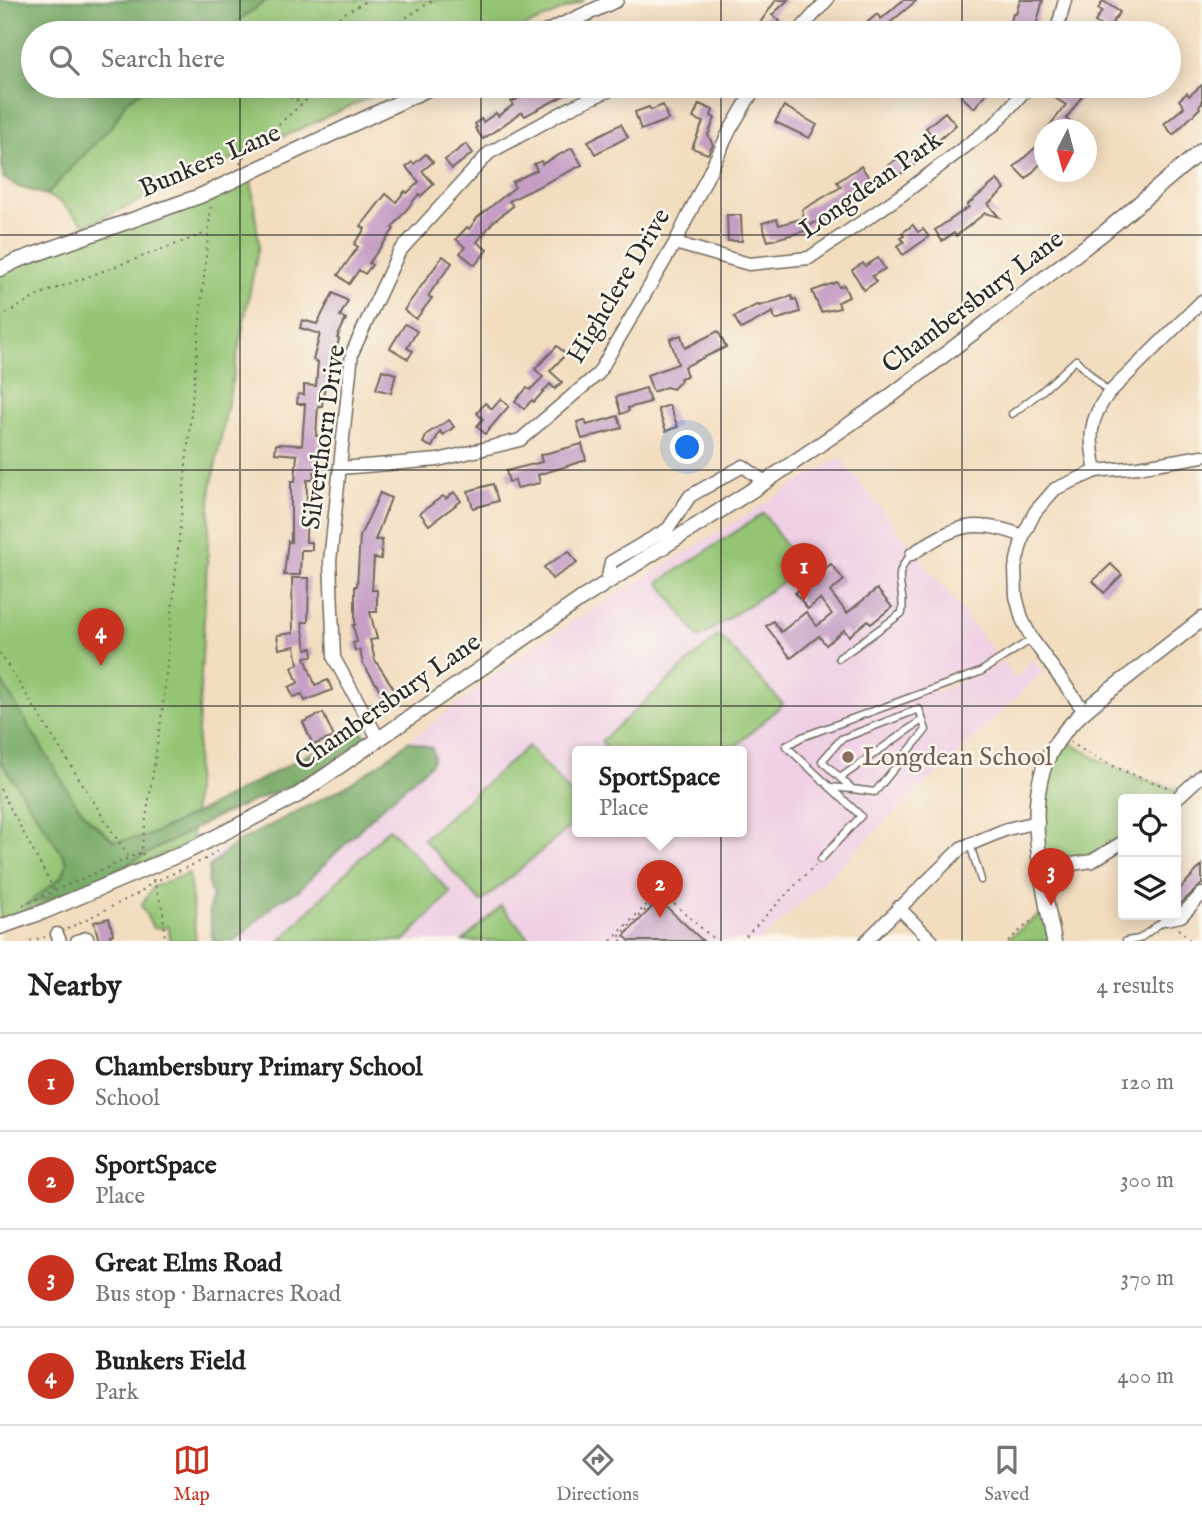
<!DOCTYPE html>
<meta charset="utf-8">
<style>
body{margin:0;font-family:"IM FELL English",serif;background:#f6f6f6;color:#222}
.controls{position:absolute;right:21px;bottom:21px;display:grid;overflow:hidden;border-radius:7px;box-shadow:0 4px 18px #0003}
.controls button{width:63px;height:63px;display:grid;place-items:center;padding:0;border:0;border-bottom:2px solid #e0e0e0;background:#fff;color:#222;font:35px sans-serif}
.compass{position:absolute;left:1034px;top:119px;width:63px;height:63px;border-radius:50%;background:#fff;box-shadow:0 4px 18px #0003;rotate:186deg}
.you{position:absolute;left:688px;top:448px;width:24px;height:24px;margin:-18px;border:5px solid #fff;border-radius:50%;background:#1a73e8;box-shadow:0 0 0 10px #1a73e833}
.badge{display:grid;place-items:center;width:46px;height:46px;border-radius:50%;background:#c8321e;color:#fff;font-size:23px;font-weight:700}
.pin{position:absolute;translate:-50% -58px;filter:drop-shadow(0 2px 4px #0008)}
.pin::after{content:'';position:absolute;top:37px;width:24px;height:21px;background:inherit;clip-path:polygon(0 0,100% 0,50% 100%)}
.popup{position:absolute;left:572px;top:746px;width:175px;height:91px;box-sizing:border-box;display:grid;place-content:center;border-radius:7px;background:#fff;filter:drop-shadow(0 2px 5px #0005);font-size:23px;white-space:nowrap;color:#767676}
.popup b{font-size:26px;color:#222}
.popup::after{content:'';position:absolute;left:50%;top:100%;margin-left:-14px;border:14px solid transparent;border-top-color:#fff}
.list{margin:0;padding:0;list-style:none}
h2{display:flex;justify-content:space-between;align-items:center;height:91px;margin:0;padding:0 28px;font-size:30px}
h2 small{font-size:23px;font-weight:400;color:#767676}
.list li{display:grid;grid-template-columns:46px 1fr auto;gap:21px;align-items:center;box-sizing:border-box;height:98px;padding:0 28px;border-top:2px solid #e0e0e0}
.list b{display:block;font-size:26px;white-space:nowrap}
.list p{margin:0;font-size:23px;white-space:nowrap;color:#767676}
.list em{font-size:23px;font-style:normal;color:#767676}
.icon{flex:none;width:38px;height:38px;fill:none;stroke:currentColor;stroke-width:2;stroke-linecap:round;stroke-linejoin:round}
.map{position:relative;flex:none;width:1202px;height:941px;overflow:hidden}
.search{position:absolute;background:#fff;box-shadow:0 4px 18px #0003;left:21px;right:21px;top:21px;height:77px;display:flex;align-items:center;gap:18px;box-sizing:border-box;padding:0 24px;border-radius:38px;color:#767676;font-size:26px}
.sheet{height:483px;background:#fff}
nav{display:flex;justify-content:space-around;align-items:center;box-sizing:border-box;height:98px;border-top:2px solid #e0e0e0;background:#fff;font-size:19px;color:#767676}
nav a{display:grid;justify-items:center;gap:4px}
nav .on{color:#c8321e}
.map>svg:first-child{display:block}
</style>
<div class="map">
<svg width="1202" height="941" viewBox="0 0 1202 941">
<rect width="100%" height="100%" fill="#fbf7ec"/>
<filter id="ink" filterUnits="userSpaceOnUse"><feTurbulence type="fractalNoise" baseFrequency=".0143" numOctaves="2"/><feDisplacementMap in="SourceGraphic" scale="14" xChannelSelector="R" yChannelSelector="G"/><feConvolveMatrix kernelMatrix="1 2 1 2 8 2 1 2 1" color-interpolation-filters="sRGB"/></filter>
<filter id="wash" filterUnits="userSpaceOnUse"><feTurbulence type="fractalNoise" baseFrequency=".00686" numOctaves="4" result="noise"/><feDisplacementMap in="SourceGraphic" scale="28" xChannelSelector="R" yChannelSelector="G"/><feGaussianBlur stdDeviation="1.57" result="paint"/><feColorMatrix in="noise" values="0 0 0 0 0 0 0 0 0 0 0 0 0 0 0 0 0 1.4 0 .05"/><feComposite in="paint" operator="in"/></filter>
<g filter="url(#wash)">
<rect width="100%" height="100%" fill="#f3ddbf"/>
<path fill="#f0d0e5" fill-rule="evenodd" d="M840,457L996,654L969,670H953L940,682L928,686L931,694L982,674L1002,661L1016,679L1032,659L1043,672L761,941H209L208,858L343,788L381,763L532,647ZM578,752H742V832H578Z"/>
<g fill="#94c575" stroke="#607850" stroke-width="2">
<polygon points="267,0 585,0 511,33 221,33"/>
<polygon points="148,86 395,86 86,225 59,201 46,195 114,123 125,103"/>
<polygon points="251,178 259,245 211,488 192,843 0,922 0,271"/>
<polygon points="764,513 801,570 699,638 659,582"/>
<polygon points="719,635 783,704 729,752 610,752 601,741"/>
<polygon points="1060,736 1097,759 1139,778 1184,792 1176,799 1123,799 1123,842 1092,861 1040,869 1038,796"/>
<polygon points="528,746 578,802 578,820 481,902 423,839"/>
<polygon points="389,828 451,893 404,941 280,941"/>
<polygon points="189,873 196,941 170,941 169,927 153,928 141,905 153,887"/>
<polygon points="501,906 532,941 463,941"/>
<polygon points="1051,906 1056,941 1008,941 1011,936"/>
</g>
<g fill="#7a6" stroke="#516a48" stroke-width="2">
<polygon points="0,0 267,0 221,33 33,33 33,86 148,86 125,103 114,123 46,195 19,187 3,178 0,129"/>
<path d="M0,679L75,802L88,818L114,841L145,837L201,811L360,727L367,739L303,780L216,817L90,884L24,906C37,893 70,880 66,860L0,760Z"/>
<polygon points="409,741 432,748 434,757 431,764 381,808 298,891 278,901 235,941 213,941 209,909 212,895 208,885 209,867 234,844 343,788 381,763"/>
</g>
<g id="blocks">
<g fill="#c59dc5">
<polygon points="776,0 788,0 772,15 780,21 771,33 760,33 755,30"/>
<polygon points="903,0 917,0 878,33 855,33 877,14 881,19"/>
<polygon points="1020,0 1043,0 1034,33 1009,33 1015,23 1011,22 1013,13 1016,14"/>
<polygon points="1103,1 1120,12 1112,23 1117,26 1112,33 1095,22 1102,11 1098,9"/>
<polygon points="1202,85 1202,104 1199,106 1200,108 1173,135 1164,124 1184,107 1179,100 1187,93 1189,96"/>
<polygon points="543,86 582,86 525,116 522,112 483,139 475,128 477,127 475,124 481,119 483,122 496,113 498,116 513,105 511,102"/>
<polygon points="974,86 993,86 974,108 962,97 961,92 966,87"/>
<polygon points="1066,86 1089,86 1066,119 1070,122 1063,130 1046,130 1066,105 1055,98 1060,90 1063,92"/>
<polygon points="699,104 713,110 711,116 715,118 708,135 713,145 708,154 692,148 703,122 693,118"/>
<polygon points="663,105 668,120 641,130 635,112 649,107 651,110"/>
<polygon points="784,106 817,125 809,138 775,122"/>
<polygon points="945,112 956,125 932,146 924,137 929,132 926,128"/>
<polygon points="621,124 628,137 595,154 588,141"/>
<polygon points="466,144 473,153 452,169 445,160"/>
<polygon points="1036,147 1045,156 1045,159 1026,179 1014,167"/>
<polygon points="572,148 582,165 509,201 513,206 493,222 477,242 487,250 475,265 460,253 465,247 456,239 467,227 469,229 477,218 515,187 512,182 537,170 534,164 541,161 542,164"/>
<polygon points="913,152 920,161 894,178 886,167 904,153 906,157"/>
<polygon points="426,154 433,162 422,171 434,184 421,196 419,194 392,228 394,229 369,263 372,265 365,274 359,270 349,284 338,275 358,247 354,244 365,229 361,226 386,194 396,202 405,191 407,193 419,182 406,167 412,162 414,164"/>
<polygon points="861,166 875,186 851,202 850,200 832,211 833,213 805,228 805,231 768,241 762,223 777,219 779,225 804,218 802,210 841,187 837,182"/>
<polygon points="997,180 1005,189 988,204 999,217 985,213 956,236 954,233 942,241 935,230 969,207 967,205"/>
<polygon points="727,215 741,215 742,241 728,241"/>
<polygon points="913,225 918,232 923,229 929,237 903,255 897,246 904,242 901,238 904,236 902,233"/>
<polygon points="443,256 452,263 432,290 428,296 432,298 416,319 404,310"/>
<polygon points="878,258 885,269 872,276 876,282 864,290 852,270 863,263 865,266"/>
<polygon points="837,282 839,287 844,285 849,297 838,302 840,308 821,312 812,291"/>
<polygon points="333,293 348,301 340,316 346,319 337,338 339,339 328,383 325,383 322,406 318,406 316,436 320,436 318,472 314,472 313,480 307,480 306,542 312,542 312,550 301,550 300,575 284,575 288,541 291,542 291,481 295,481 297,455 275,453 276,444 302,445 305,404 297,404 298,394 304,395 304,385 316,386 318,362 313,360 320,334 300,328 302,320 317,324"/>
<polygon points="792,296 793,300 796,299 800,312 775,320 773,312 741,329 734,317 758,304 759,306"/>
<polygon points="405,324 417,331 407,348 413,351 408,359 390,348"/>
<polygon points="718,331 726,347 684,367 687,376 680,378 681,381 673,389 666,387 653,392 647,375 678,364 670,339 681,335 685,348"/>
<polygon points="557,346 566,354 550,371 562,382 555,389 550,384 534,402 532,400 524,409 515,401 527,388 530,390 543,377 535,369"/>
<polygon points="382,370 396,374 391,393 376,389"/>
<polygon points="646,388 650,402 628,408 629,411 621,414 616,397"/>
<polygon points="501,399 509,406 485,434 477,426 483,419 477,413 485,403 492,409"/>
<polygon points="669,405 678,427 666,431 658,409"/>
<polygon points="618,416 622,428 582,439 577,422 585,420 587,425"/>
<polygon points="449,420 454,427 443,435 440,431 432,447 423,443 427,434"/>
<polygon points="582,444 586,460 538,475 540,483 517,488 515,480 509,482 506,471 542,462 540,455"/>
<polygon points="493,484 498,501 473,508 468,491"/>
<polygon points="454,492 461,501 429,525 420,513 443,496 446,499"/>
<polygon points="380,493 391,498 375,540 382,540 381,559 374,558 372,590 377,590 377,612 370,612 377,639 370,640 375,660 396,692 386,699 363,664 360,650 355,651 353,643 357,642 353,625 355,625 355,586 357,586 360,536"/>
<polygon points="569,551 577,563 552,579 544,567"/>
<polygon points="831,564 844,580 830,592 847,613 877,589 892,607 871,624 868,620 849,636 844,630 826,645 819,636 791,658 766,626 773,621 781,632 806,612 817,626 832,614 820,599 808,609 795,593"/>
<polygon points="1111,564 1122,575 1104,593 1093,581"/>
<polygon points="292,578 309,578 308,622 302,622 306,649 312,648 313,656 305,657 315,685 328,680 332,690 305,701 302,694 293,697 289,687 298,683 292,667 298,664 295,646 279,649 277,635 293,633"/>
<polygon points="323,713 334,737 313,745 303,722"/>
<polygon points="1202,865 1202,884 1180,904 1176,900 1176,893"/>
<polygon points="659,900 703,941 630,941 624,936"/>
<polygon points="109,918 113,934 110,935 111,941 99,941 94,922"/>
</g>
</g>
</g>
<g filter="url(#ink)">
<use href="#blocks" fill-opacity="0" stroke="#71695f" stroke-width="2"/>
<g fill="none" stroke-linecap="round" stroke-linejoin="round">
<defs>
<g id="service">
<polyline points="1012,414 1042,391 1076,360 1109,393"/>
<path d="M839,658L902,613C906,586 889,577 912,554"/>
<polygon points="919,709 926,730 875,792 852,789 822,761 841,739"/>
<polyline points="840,778 922,720"/>
<polyline points="830,787 852,789"/>
<polyline points="970,844 981,880"/>
<polyline points="821,859 861,816 786,746 802,737 980,672 1032,639"/>
<polyline points="1126,941 1139,939 1166,919"/>
</g>
<g id="minor">
<polyline points="797,33 827,0"/>
<polyline points="1056,33 1065,0"/>
<polyline points="675,243 749,264 809,258 903,194 995,124 1029,86"/>
<polyline points="340,468 438,460 520,440 598,374 675,243 730,130 756,86"/>
<path d="M1096,471C1089,438 1088,420 1109,393L1202,301"/>
<path d="M912,554C954,526 974,517 1023,536"/>
<polyline points="607,582 611,562 668,529 690,496 743,466 765,482"/>
<polyline points="1084,711 1032,639 1022,619 1016,596 1015,568 1023,536 1035,512 1055,489 1096,471 1138,467 1202,456"/>
<polyline points="378,738 334,658 330,561 352,353 399,252 489,153 574,106 619,86"/>
<polyline points="1176,799 1202,775"/>
<polyline points="1040,869 1092,861 1123,842"/>
<polyline points="898,907 932,941"/>
<polyline points="1166,919 1181,916 1202,894"/>
<polyline points="57,934 60,941"/>
<polyline points="77,941 87,938"/>
<polyline points="866,941 961,848 1007,829 1038,822"/>
</g>
<g id="tertiary">
<polyline points="545,33 616,0"/>
<polyline points="0,269 16,261 200,196 434,86"/>
<polyline points="0,927 43,912 190,850 298,795 581,599 765,482 888,398 1106,231 1202,150"/>
<path d="M1054,941C1044,890 1025,812 1046,762C1062,723 1098,700 1130,675C1154,656 1178,638 1202,619"/>
</g>
</defs>
<use href="#service" stroke="#71695f" stroke-width="9"/>
<use href="#minor" stroke="#71695f" stroke-width="15"/>
<use href="#tertiary" stroke="#71695f" stroke-width="17"/>
<g stroke="#71695f" stroke-width="2" stroke-dasharray="2 5" stroke-linecap="butt">
<polyline points="316,33 348,11 369,0"/>
<polyline points="383,33 433,0"/>
<polyline points="281,86 291,98 301,102"/>
<polyline points="240,164 245,154 322,86"/>
<polyline points="0,317 41,294 206,233"/>
<polyline points="0,653 129,858"/>
<path d="M1070,742C1102,763 1134,776 1170,788"/>
<polyline points="0,789 54,890"/>
<polyline points="143,855 141,852 163,706 211,204"/>
<polyline points="153,879 163,910 165,941"/>
<polyline points="23,905 140,853"/>
<polyline points="67,929 139,893 153,882 204,860 217,851"/>
<polyline points="1178,929 1191,941"/>
<polyline points="30,941 45,937"/>
<polyline points="611,941 660,891 661,892"/>
<polyline points="622,941 618,938 662,893 716,941"/>
<polyline points="741,941 815,865"/>
<polyline points="1008,941 1036,917"/>
</g>
<use href="#service" stroke="#fff" stroke-width="6"/>
<use href="#minor" stroke="#fff" stroke-width="12"/>
<use href="#tertiary" stroke="#fff" stroke-width="14"/>
</g>
</g>
<path fill="none" stroke="#2b2b2b" stroke-width="2" stroke-opacity="0.55" d="M240,0V33M481,0V33M721,0V33M962,0V33M240,86V941M481,86V941M721,86V941M962,86V941M0,235H1202M0,470H1202M0,706H1202"/>
<circle fill="#8d6e63" stroke="#fbf7ec" stroke-width="2.5" cx="848" cy="757" r="7"/>
<g text-anchor="middle" dominant-baseline="central" stroke-width="5" stroke-linejoin="round" paint-order="stroke">
<g font-size="26" fill="#2b2b2b" stroke="#fbf7ec">
<text transform="translate(210 161) rotate(-23)">Bunkers Lane</text>
<text transform="translate(871 185) rotate(-35)">Longdean Park</text>
<text transform="translate(619 286) rotate(-59)">Highclere Drive</text>
<text transform="translate(973 302) rotate(-37)">Chambersbury Lane</text>
<text transform="translate(324 437) rotate(-82)">Silverthorn Drive</text>
<text transform="translate(388 702) rotate(-35)">Chambersbury Lane</text>
</g>
<g font-size="26" fill="#785e54" stroke="#fbf7ec" text-anchor="start">
<text x="862" y="757">Longdean School</text>
</g>
</g>
</svg>
<div class="controls">
<button><svg class="icon" aria-label="locate" viewBox="0 0 24 24"><circle cx="12" cy="12" r="6"/><path d="M12 2v4M12 18v4M2 12h4M18 12h4"/></svg></button>
<button><svg class="icon" aria-label="layers" viewBox="0 0 24 24"><path d="M12 4l9 5-9 5-9-5zM3 14l9 5 9-5"/></svg></button>
</div>
<svg class="compass" viewBox="-18 -18 36 36"><path d="M0-13l5 13h-10z" fill="#e53935"/><path d="M0 13l5-13h-10z" fill="#767676"/></svg>
<div class="you"></div>
<div class="pin badge" style="left:804px;top:601px">1</div>
<div class="pin badge" style="left:660px;top:918px">2</div>
<div class="popup"><b>SportSpace</b>Place</div>
<div class="pin badge" style="left:1051px;top:906px">3</div>
<div class="pin badge" style="left:101px;top:666px">4</div>
<div class="search"><svg class="icon" aria-label="search" viewBox="0 0 24 24"><circle cx="10" cy="10" r="6"/><path d="M15 15l6 6"/></svg>Search here</div>
</div>
<section class="sheet">
<h2>Nearby<small>4 results</small></h2>
<ul class="list">
<li><span class="badge">1</span><div><b>Chambersbury Primary School</b><p>School</p></div><em>120 m</em></li>
<li><span class="badge">2</span><div><b>SportSpace</b><p>Place</p></div><em>300 m</em></li>
<li><span class="badge">3</span><div><b>Great Elms Road</b><p>Bus stop · Barnacres Road</p></div><em>370 m</em></li>
<li><span class="badge">4</span><div><b>Bunkers Field</b><p>Park</p></div><em>400 m</em></li>
</ul>
</section>
<nav>
<a class="on"><svg class="icon" aria-label="map" viewBox="0 0 24 24"><path d="M3 6l6-2 6 2 6-2v14l-6 2-6-2-6 2zM9 4v14M15 6v14"/></svg>Map</a>
<a><svg class="icon" aria-label="directions" viewBox="0 0 24 24"><path d="M12 3l9 9-9 9-9-9zM9 14v-3h6M13 9l2 2-2 2"/></svg>Directions</a>
<a><svg class="icon" aria-label="saved" viewBox="0 0 24 24"><path d="M7 4h10v16l-5-4-5 4z"/></svg>Saved</a>
</nav>
